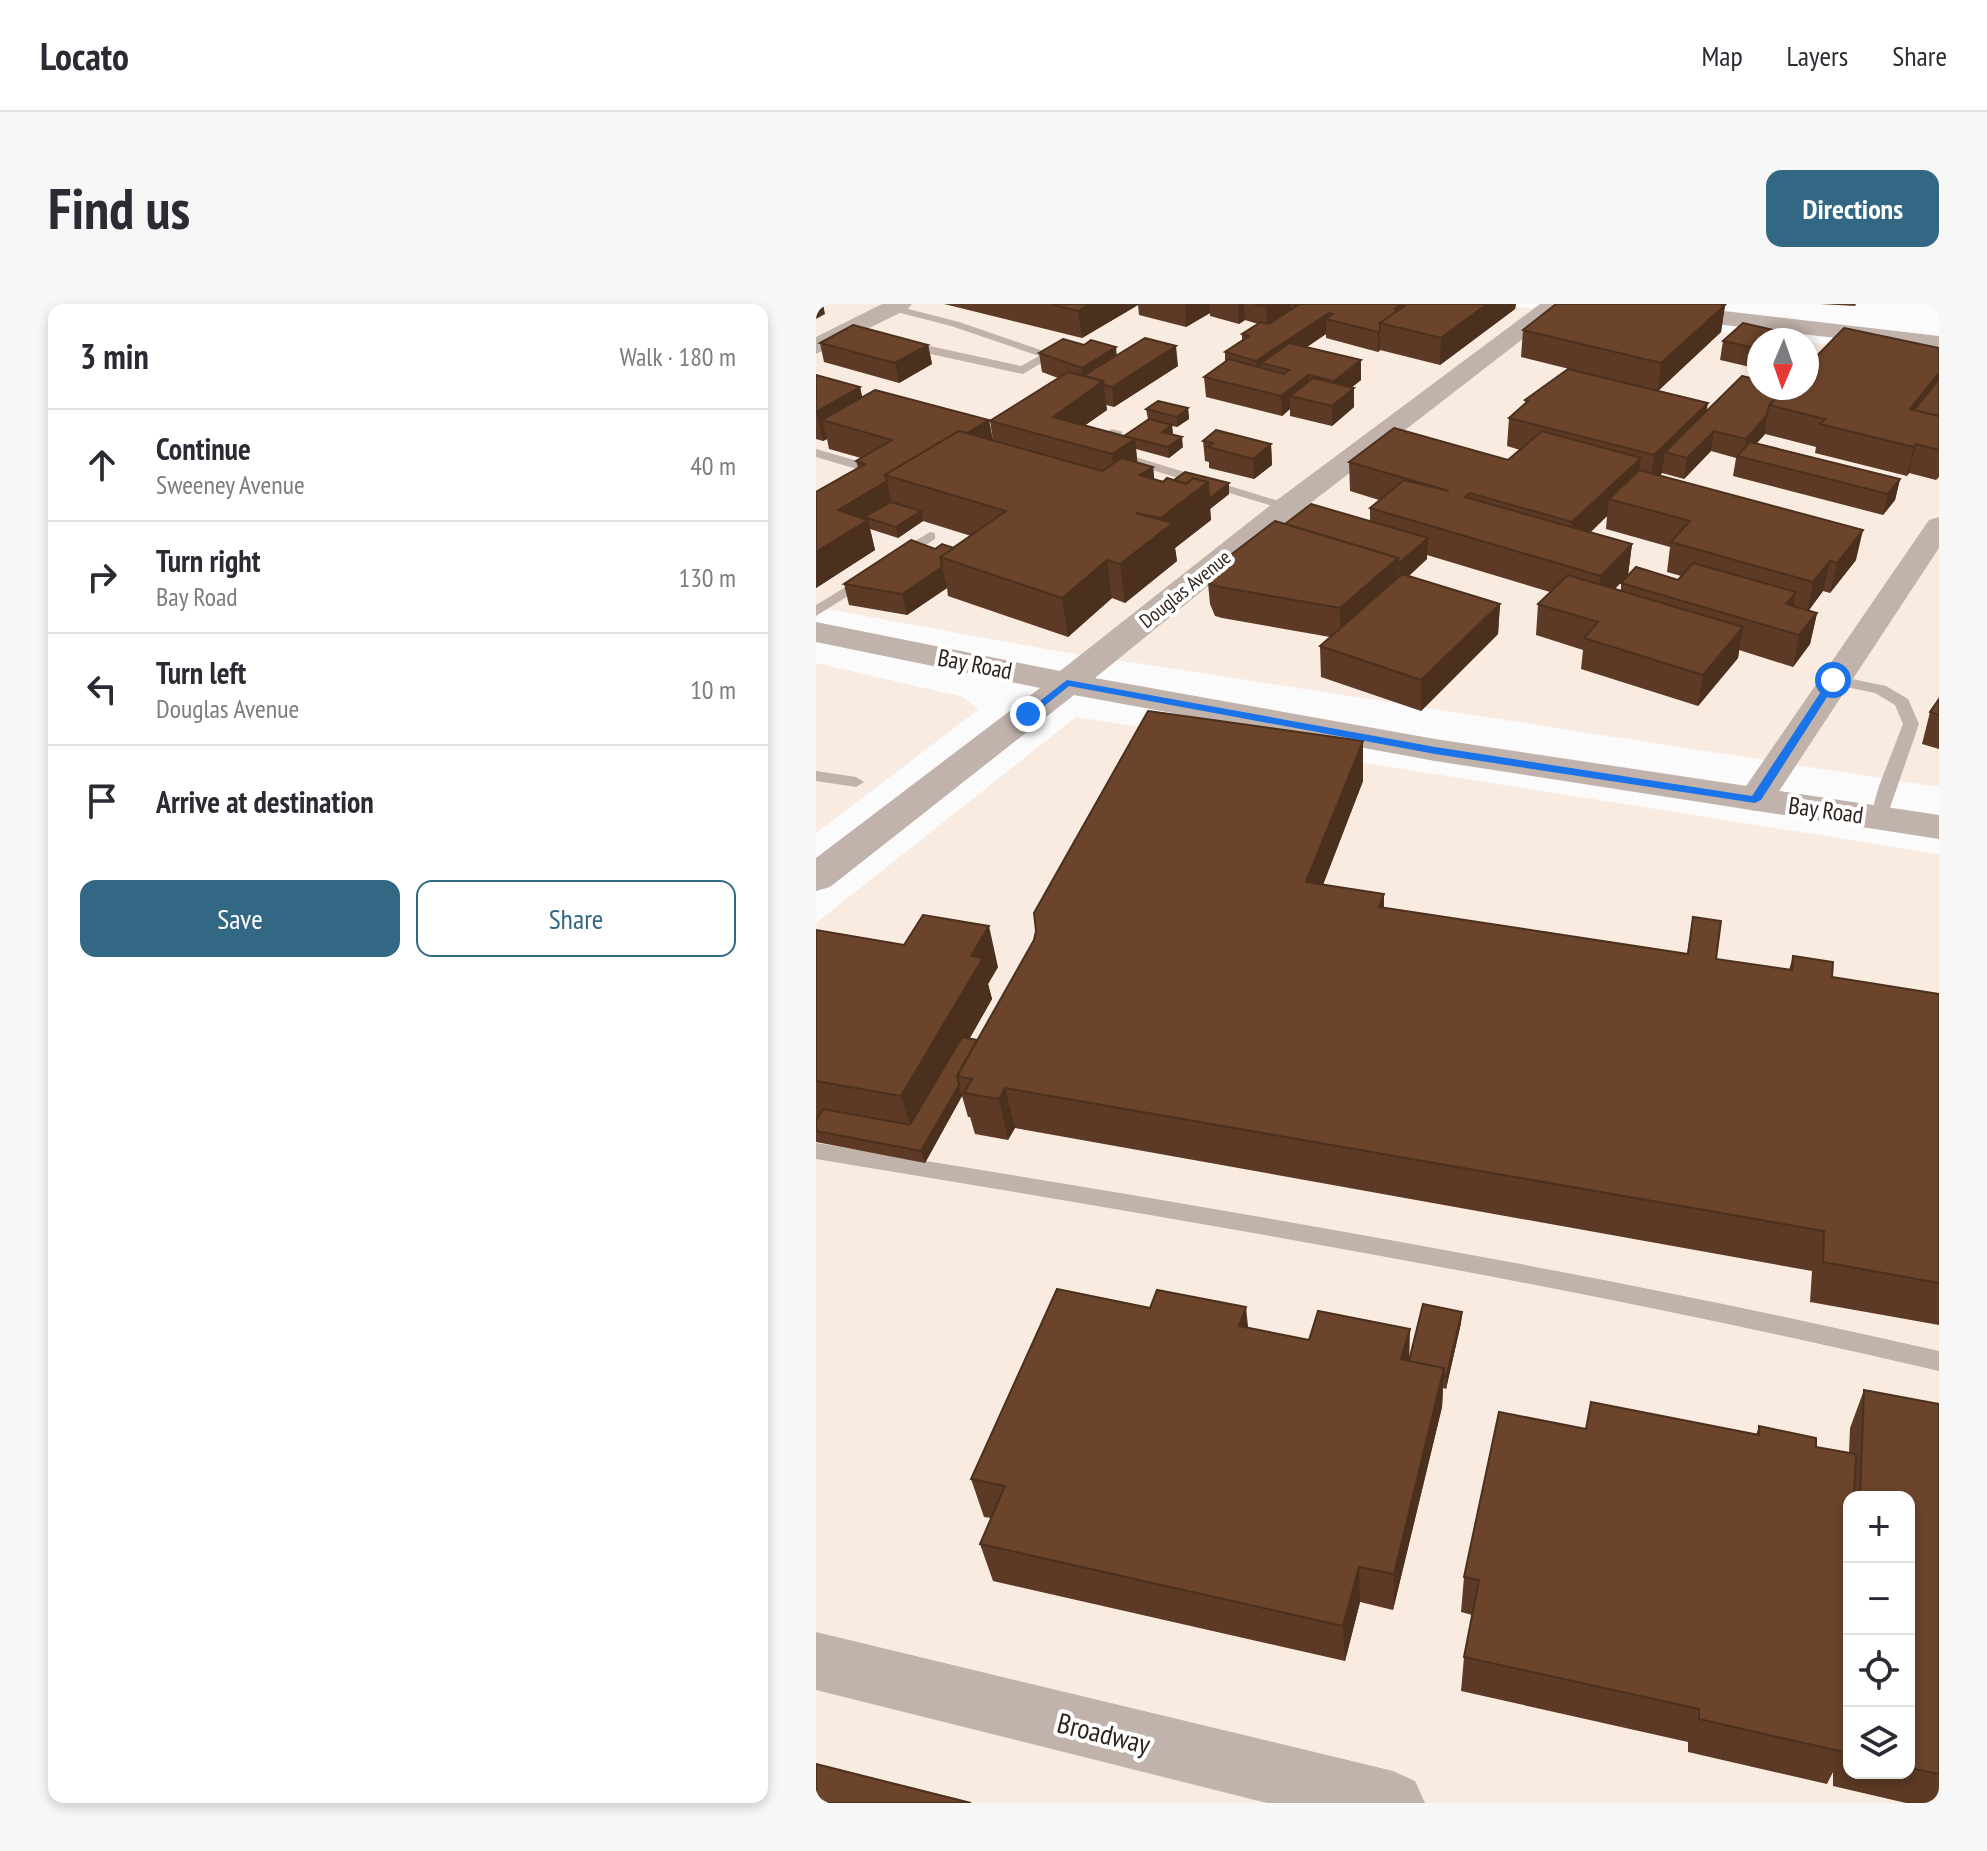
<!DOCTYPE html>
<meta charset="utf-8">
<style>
body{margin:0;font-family:"PT Sans Narrow",sans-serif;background:#f7f7f7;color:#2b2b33}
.controls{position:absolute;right:24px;bottom:24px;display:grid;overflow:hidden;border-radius:16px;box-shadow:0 4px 12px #0003}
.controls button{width:72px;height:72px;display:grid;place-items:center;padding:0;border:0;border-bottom:2px solid #e1e1e2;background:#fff;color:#2b2b33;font:40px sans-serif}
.compass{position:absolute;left:931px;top:24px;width:72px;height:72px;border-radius:50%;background:#fff;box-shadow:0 4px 12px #0003;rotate:182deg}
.stop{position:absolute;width:24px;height:24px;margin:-18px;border:6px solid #1a73e8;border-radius:50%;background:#fff}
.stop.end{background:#1a73e8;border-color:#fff;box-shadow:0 2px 8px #0008}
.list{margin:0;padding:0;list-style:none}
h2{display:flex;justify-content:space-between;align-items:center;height:104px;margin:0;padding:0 32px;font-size:34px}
h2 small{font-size:26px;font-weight:400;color:#7c7c81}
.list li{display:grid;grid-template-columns:52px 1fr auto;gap:24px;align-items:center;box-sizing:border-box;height:112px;padding:0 32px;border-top:2px solid #e1e1e2}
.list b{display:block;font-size:30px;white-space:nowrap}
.list p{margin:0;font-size:26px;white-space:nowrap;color:#7c7c81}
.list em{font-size:26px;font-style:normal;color:#7c7c81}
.actions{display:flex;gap:16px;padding:24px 32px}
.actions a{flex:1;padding:18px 0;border:2px solid #326883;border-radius:16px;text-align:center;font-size:28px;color:#326883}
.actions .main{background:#326883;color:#fff}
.icon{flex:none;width:44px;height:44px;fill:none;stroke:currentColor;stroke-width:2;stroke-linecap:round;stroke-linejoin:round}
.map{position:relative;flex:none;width:1123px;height:1499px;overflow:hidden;border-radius:16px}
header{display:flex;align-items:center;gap:48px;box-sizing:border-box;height:112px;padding:0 40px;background:#fff;border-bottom:2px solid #e1e1e2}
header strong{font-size:38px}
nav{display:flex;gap:44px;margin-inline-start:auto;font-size:28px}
.intro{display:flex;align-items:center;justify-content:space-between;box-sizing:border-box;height:192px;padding:0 48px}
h1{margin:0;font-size:56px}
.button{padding:20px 36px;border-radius:16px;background:#326883;color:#fff;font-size:28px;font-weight:700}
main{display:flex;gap:48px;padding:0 48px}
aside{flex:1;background:#fff;border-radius:16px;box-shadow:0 4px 12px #0003}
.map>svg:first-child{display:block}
</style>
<header>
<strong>Locato</strong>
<nav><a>Map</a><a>Layers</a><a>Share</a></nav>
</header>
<div class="intro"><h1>Find us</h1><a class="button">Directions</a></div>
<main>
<aside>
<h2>3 min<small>Walk · 180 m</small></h2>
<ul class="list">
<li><svg class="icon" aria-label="ahead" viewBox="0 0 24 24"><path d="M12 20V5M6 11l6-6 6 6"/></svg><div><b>Continue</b><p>Sweeney Avenue</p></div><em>40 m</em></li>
<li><svg class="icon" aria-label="right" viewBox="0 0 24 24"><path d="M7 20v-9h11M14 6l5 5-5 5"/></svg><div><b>Turn right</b><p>Bay Road</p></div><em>130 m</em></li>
<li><svg class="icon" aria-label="left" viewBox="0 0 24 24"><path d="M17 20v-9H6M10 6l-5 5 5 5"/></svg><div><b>Turn left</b><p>Douglas Avenue</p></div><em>10 m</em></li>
<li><svg class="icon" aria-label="arrive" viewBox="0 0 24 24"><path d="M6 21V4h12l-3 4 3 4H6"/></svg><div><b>Arrive at destination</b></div></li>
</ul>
<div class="actions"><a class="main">Save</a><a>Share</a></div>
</aside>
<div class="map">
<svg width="1123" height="1499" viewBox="0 0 1123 1499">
<rect width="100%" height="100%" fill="#fbfbfb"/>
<g fill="#faebe1" fill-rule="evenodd">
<polygon points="0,0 679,0 973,36 943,36 943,84 991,84 991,38 1123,54 1123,483 229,345 0,303"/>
<polygon points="0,359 147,393 162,406 0,529"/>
<path d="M260,413L1123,550V1499H0V619ZM1033,1193H1093V1469H1033Z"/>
</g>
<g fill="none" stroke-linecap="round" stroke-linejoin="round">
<g fill="#c1b3ab" fill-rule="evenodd">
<polygon points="77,1 143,18 239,51 207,70 82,43 82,37 86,36 205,62 223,52 135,22 73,6 73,2"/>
<polygon points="296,125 307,128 287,143 479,202 467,205 272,147 272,141"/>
<polygon points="0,145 49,159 51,162 44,166 0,153"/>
<polygon points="114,228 119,229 119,235 86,257 76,257 76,251"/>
<polygon points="51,270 56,271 56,277 0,312 0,301"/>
<polygon points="1017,371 1070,382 1092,395 1103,420 1069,518 1063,519 1054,514 1063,482 1087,420 1079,401 1059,389 1011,379 1009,376"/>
<polygon points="0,467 40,473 48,478 40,483 0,477"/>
<path d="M0,839C376,900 752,962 1123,1047V1067C752,980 376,917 0,855Z"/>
</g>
<g fill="#c1b3ab" fill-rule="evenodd">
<polygon points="66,0 96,0 92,5 0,50 0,33"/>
<polygon points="774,0 848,0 1123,32 1123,46 786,7 778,5"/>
<polygon points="1123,213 1123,244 952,504 939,507 926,504 921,496 926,488 1113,216"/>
</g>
<g fill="#c1b3ab" fill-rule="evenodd">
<polygon points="724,0 752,0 483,208 279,374 619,435 1123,511 1123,535 619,457 258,391 14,583 0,587 0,554 224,384 0,338 0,318 244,367 461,196"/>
<polygon points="0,1328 577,1467 599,1477 609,1499 451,1499 0,1386"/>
</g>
</g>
<g fill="#5c3a25" fill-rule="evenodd">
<polygon points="128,0 700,0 699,5 624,61 564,46 562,48 510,34 510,30 491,43 545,76 536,83 538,103 516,122 474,112 474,105 466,112 390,93 388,73 409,58 409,48 426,37 426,30 442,20 429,16 423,20 394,12 394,9 370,23 323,11 322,1 266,34"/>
<polygon points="1004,0 1040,0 1039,2"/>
<polygon points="909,1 905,28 842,87 705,53 707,26"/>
<polygon points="943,36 943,65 904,56 907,37"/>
<polygon points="4,39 112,41 116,60 83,79 8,58"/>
<path d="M1123,44V173L1120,176L1093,169L1091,172L999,149L1000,143L949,130L941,139L1084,175L1079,196L1067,211L917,172L920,154L895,147L868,175L846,169L844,172L1040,256L1014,289L1007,287L992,307L1001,309L994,340L977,363L923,346L922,354L882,402L765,365L767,346L720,331L722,300L734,288L611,251V255L593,272L684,300L682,330L605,407L505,373L504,342L514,333L406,314L399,312L394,300L391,269L469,220L554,217V204L563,196L534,187L533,158L692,156L704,146L691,142L693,114L709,100V96L892,99L890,107L943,84H991ZM791,212L790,225L854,243L851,268L865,272L862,276L805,279V286L799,285L812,271L816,240L774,229Z"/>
<polygon points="223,49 301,51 362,62 298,103 290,101 291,106 269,121 309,132 332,115 330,105 372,104 373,115 361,123 356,122 357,131 367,143 353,154 320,145 321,158 337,163 338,175 413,190 394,205 395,216 359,244 361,257 309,299 296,294 252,333 132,292 131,284 91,311 33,301 28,280 119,245 138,244 155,232 107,217 82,234 54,225 59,246 0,284 0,188 42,164 40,157 45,154 13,145 11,135 7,137 0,135 0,71 44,83 46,93 173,116 177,137 174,117 242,74 226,68"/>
<polygon points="387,137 455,140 456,161 438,175 393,164 393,158 389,157"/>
<polygon points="1123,395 1123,445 1106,440 1114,408"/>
<polygon points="547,477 507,581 568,604 871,650 877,613 900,655 973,666 977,652 1016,673 1123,690 1123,1021 994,998 996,967 199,824 192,836 159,830 154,813 152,813 146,792 109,859 0,838 0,626 182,663 172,680 176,695 153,735 161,736"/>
<polygon points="646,1008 645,1019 630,1085 627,1084 626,1103 577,1306 544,1298 529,1357 177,1277 164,1240 175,1214 168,1213 155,1175 432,1024 593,1057"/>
<path d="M1048,1086L1123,1100V1499H1090L1017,1482V1468L1011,1480L872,1448V1438L645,1387L648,1353L656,1311L645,1308L648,1273L770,1125L940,1131L943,1122L1000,1143L1033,1149L1034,1124ZM1033,1193H1093V1469H1033Z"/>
</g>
<g fill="#4b301e">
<polygon points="0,0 7,0 9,10 0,15"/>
<polygon points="274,0 321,0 322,1 266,34 262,7"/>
<polygon points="369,0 393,0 394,9 370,23"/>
<polygon points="424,0 428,0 429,16 423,20 422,1"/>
<polygon points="454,0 475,0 475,6 451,22 450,3"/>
<polygon points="671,0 700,0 699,5 624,61 625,34"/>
<polygon points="909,1 905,28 842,87 845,59"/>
<polygon points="513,9 513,16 510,15 510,30 461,63 445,59 446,74 441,76 440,57"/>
<polygon points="564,27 564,46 562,48 562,28"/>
<polygon points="112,41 116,60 83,79 79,59"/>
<polygon points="360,42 362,62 298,103 296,83"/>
<polygon points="300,43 302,63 267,75 266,64"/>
<polygon points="545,56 545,76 519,97 518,77"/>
<polygon points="1123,69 1123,89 1101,116 1094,105"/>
<polygon points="492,71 493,90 474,92 474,105 466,112 465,92"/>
<polygon points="287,77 291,106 247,137 237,113"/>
<polygon points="44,83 50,111 6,116 11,135 7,137 0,108"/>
<polygon points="538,84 538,103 516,122 516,102"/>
<polygon points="892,99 887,128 849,148 846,169 834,181 838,151"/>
<polygon points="372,104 373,115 361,123 361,113"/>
<polygon points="951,111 949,130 928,154 927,153 930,135"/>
<polygon points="173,116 178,145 77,173"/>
<polygon points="356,121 357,131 346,128"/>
<polygon points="898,127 895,147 868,175 871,154"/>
<polygon points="366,133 367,143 353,154 352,143"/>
<polygon points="319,135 322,164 299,179 296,150"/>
<polygon points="455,140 456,161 438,175 437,155"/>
<polygon points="1100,140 1093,169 1091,172 1098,143"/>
<polygon points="825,154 821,183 793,195 791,212 753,248 756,218"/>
<polygon points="337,163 341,200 324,171"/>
<polygon points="1084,175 1079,196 1067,211 1072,190"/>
<polygon points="71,177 77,207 48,213 49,218 52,216 59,246 0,284 0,248 22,206"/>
<polygon points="392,178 395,216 359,244 361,257 309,299 304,260 347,227 345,214"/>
<polygon points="413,179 413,190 394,205 394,195"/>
<polygon points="105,207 107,217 82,234 80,223"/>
<polygon points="1047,226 1040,256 1014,289 1021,259"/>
<polygon points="612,234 611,255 582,281 583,259"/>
<polygon points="816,240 812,271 781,303 785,272"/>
<polygon points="582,254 581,285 524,335 524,304"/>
<polygon points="291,256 296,294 252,333 246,294"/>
<polygon points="1014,257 1007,287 991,309 997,278"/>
<polygon points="126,263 131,284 91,311 86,290"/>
<polygon points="980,288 974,319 970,300"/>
<polygon points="684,300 682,330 605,407 605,376"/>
<polygon points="1001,309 994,340 977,363 983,331"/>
<polygon points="927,323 922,354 882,402 887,371"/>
<polygon points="547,437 547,477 492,619 490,578"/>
<polygon points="568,590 568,631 563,603"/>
<polygon points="173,622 182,663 172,680 176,695 98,833 85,792 155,652"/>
<polygon points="143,781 146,792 109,859 105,847"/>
<polygon points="189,784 199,824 192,836 183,795"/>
<polygon points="430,1003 434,1042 423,1022"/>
<polygon points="646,1008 645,1019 630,1085 630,1074"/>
<polygon points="594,1025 593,1064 585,1055"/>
<polygon points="628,1064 626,1103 577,1306 578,1270"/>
<polygon points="543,1263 544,1298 529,1357 527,1322"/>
</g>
<g fill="#6b442b" stroke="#4b301e" stroke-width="2">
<polygon points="235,0 274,0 262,7"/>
<polygon points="438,0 454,0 450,3"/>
<polygon points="477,0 586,0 579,5 583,6 564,19 564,27 562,28 510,15 517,10 513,9 440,57 409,48 433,32 426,30 445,18 453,20 482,1"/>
<polygon points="591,0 671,0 625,34 564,19"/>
<polygon points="740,0 902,0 909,1 845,59 707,26"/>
<polygon points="927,19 971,29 963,36 943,36 943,45 907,37"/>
<polygon points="37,21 112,41 79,59 4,39"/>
<polygon points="1028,24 1123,44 1123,69 1094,105 1123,112 1123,146 1100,140 1098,143 1004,120 1009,115 953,101 970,84 991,84 991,62"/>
<polygon points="329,34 360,42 296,83 288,81 287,77 267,72"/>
<polygon points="247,35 268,41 275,36 300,43 266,64 223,49"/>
<polygon points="473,39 545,56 518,77 492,71 465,92 388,73 413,55 468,70 473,66 445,59"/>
<polygon points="752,65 892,99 838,151 693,114 712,97 709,96"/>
<polygon points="252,68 287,77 237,113 319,135 296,150 174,117"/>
<polygon points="0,71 44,83 0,108"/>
<polygon points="926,72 943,76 943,84 970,84 953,101 951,111 930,135 898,127 871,154 849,148"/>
<polygon points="497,74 538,84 516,102 474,92"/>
<polygon points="1123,75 1123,112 1098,106"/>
<polygon points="59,86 173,116 151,129 143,127 69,171 71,177 22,206 52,216 0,248 0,188 49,160 40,157 76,136 6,116"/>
<polygon points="342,97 372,104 361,113 330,105"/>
<polygon points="333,115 356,121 346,128 366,133 352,143 308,132"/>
<polygon points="578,124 692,156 726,127 825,154 756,218 654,189 649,193 816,240 785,272 554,204 588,176 633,187 533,158"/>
<polygon points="400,126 455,140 437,155 392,143 397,139 387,137"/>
<polygon points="143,127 286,167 306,154 337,163 324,171 347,178 351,174 370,180 377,174 392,178 345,214 320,209 357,219 304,260 291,256 246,294 124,253 190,207 69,171"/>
<polygon points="934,138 1084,175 1072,190 921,152"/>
<polygon points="823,166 1047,226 1021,259 1014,257 997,278 855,238 874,217 793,195"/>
<polygon points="369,168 413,179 393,195 392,178 377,174 370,180 358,176"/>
<polygon points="75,198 105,207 80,223 48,213"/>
<polygon points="495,200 612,234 583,259 582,254 469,220"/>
<polygon points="459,217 582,254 524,304 404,283 396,281 391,269"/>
<polygon points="95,236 119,245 126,240 138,244 124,253 126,263 86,290 28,280"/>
<polygon points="877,259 980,288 970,300 1001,309 983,331 805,279 820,263 862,276"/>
<polygon points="586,270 684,300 605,376 504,342"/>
<polygon points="752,271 927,323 887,371 768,334 782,318 722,300"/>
<polygon points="1123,395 1123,411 1114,408"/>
<polygon points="332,407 547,437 490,578 568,590 563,603 872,650 877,613 905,617 900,655 976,666 977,652 1017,658 1016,673 1123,690 1123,979 1007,958 1008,927 189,784 183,795 148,789 156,775 141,772 218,636 220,627 218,609"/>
<polygon points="107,611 173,622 155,652 167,654 85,792 0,777 0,626 88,641"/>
<polygon points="146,733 161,736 141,772 143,781 105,847 0,827 0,816 7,805 94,821"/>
<polygon points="241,985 334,1004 341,986 430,1003 423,1022 493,1036 502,1007 594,1025 585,1055 628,1064 578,1270 543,1263 527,1322 164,1240 189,1182 155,1175"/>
<polygon points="607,1000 646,1008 630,1074 628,1073 628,1064 593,1057"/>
<polygon points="1048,1086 1123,1100 1123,1470 1093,1464 1093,1193 1044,1193"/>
<polygon points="775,1098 943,1131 943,1122 1000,1134 1000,1143 1040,1150 1038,1193 1033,1193 1033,1314 1028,1448 883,1415 883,1405 648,1353 663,1276 648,1273 683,1108 770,1125"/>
<polygon points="0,1460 155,1499 0,1499"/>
</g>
<polygon fill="#1a73e8" points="1014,374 1022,376 945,496 939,499 619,450 253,382 216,412 207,410 251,376 619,443 936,492"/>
<g text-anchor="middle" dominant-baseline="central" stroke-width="8" stroke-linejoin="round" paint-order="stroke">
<g font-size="20" fill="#30251e" stroke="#fff">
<text transform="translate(369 285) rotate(-39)">Douglas Avenue</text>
</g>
<g font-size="24" fill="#30251e" stroke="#fff">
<text transform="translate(159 360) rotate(11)">Bay Road</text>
<text transform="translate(1010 506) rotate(8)">Bay Road</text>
</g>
<g font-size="28" fill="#30251e" stroke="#fff">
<text transform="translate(288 1429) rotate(14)">Broadway</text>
</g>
</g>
</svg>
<div class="controls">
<button>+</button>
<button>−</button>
<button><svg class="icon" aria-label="locate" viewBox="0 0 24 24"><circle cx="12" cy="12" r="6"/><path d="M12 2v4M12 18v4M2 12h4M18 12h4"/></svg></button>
<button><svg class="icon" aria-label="layers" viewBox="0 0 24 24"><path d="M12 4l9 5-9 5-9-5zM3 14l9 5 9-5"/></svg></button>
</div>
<svg class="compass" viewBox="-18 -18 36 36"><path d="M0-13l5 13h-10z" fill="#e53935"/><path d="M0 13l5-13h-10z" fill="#7c7c81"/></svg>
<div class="stop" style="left:1017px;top:376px"></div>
<div class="stop end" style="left:212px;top:410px"></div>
</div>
</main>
